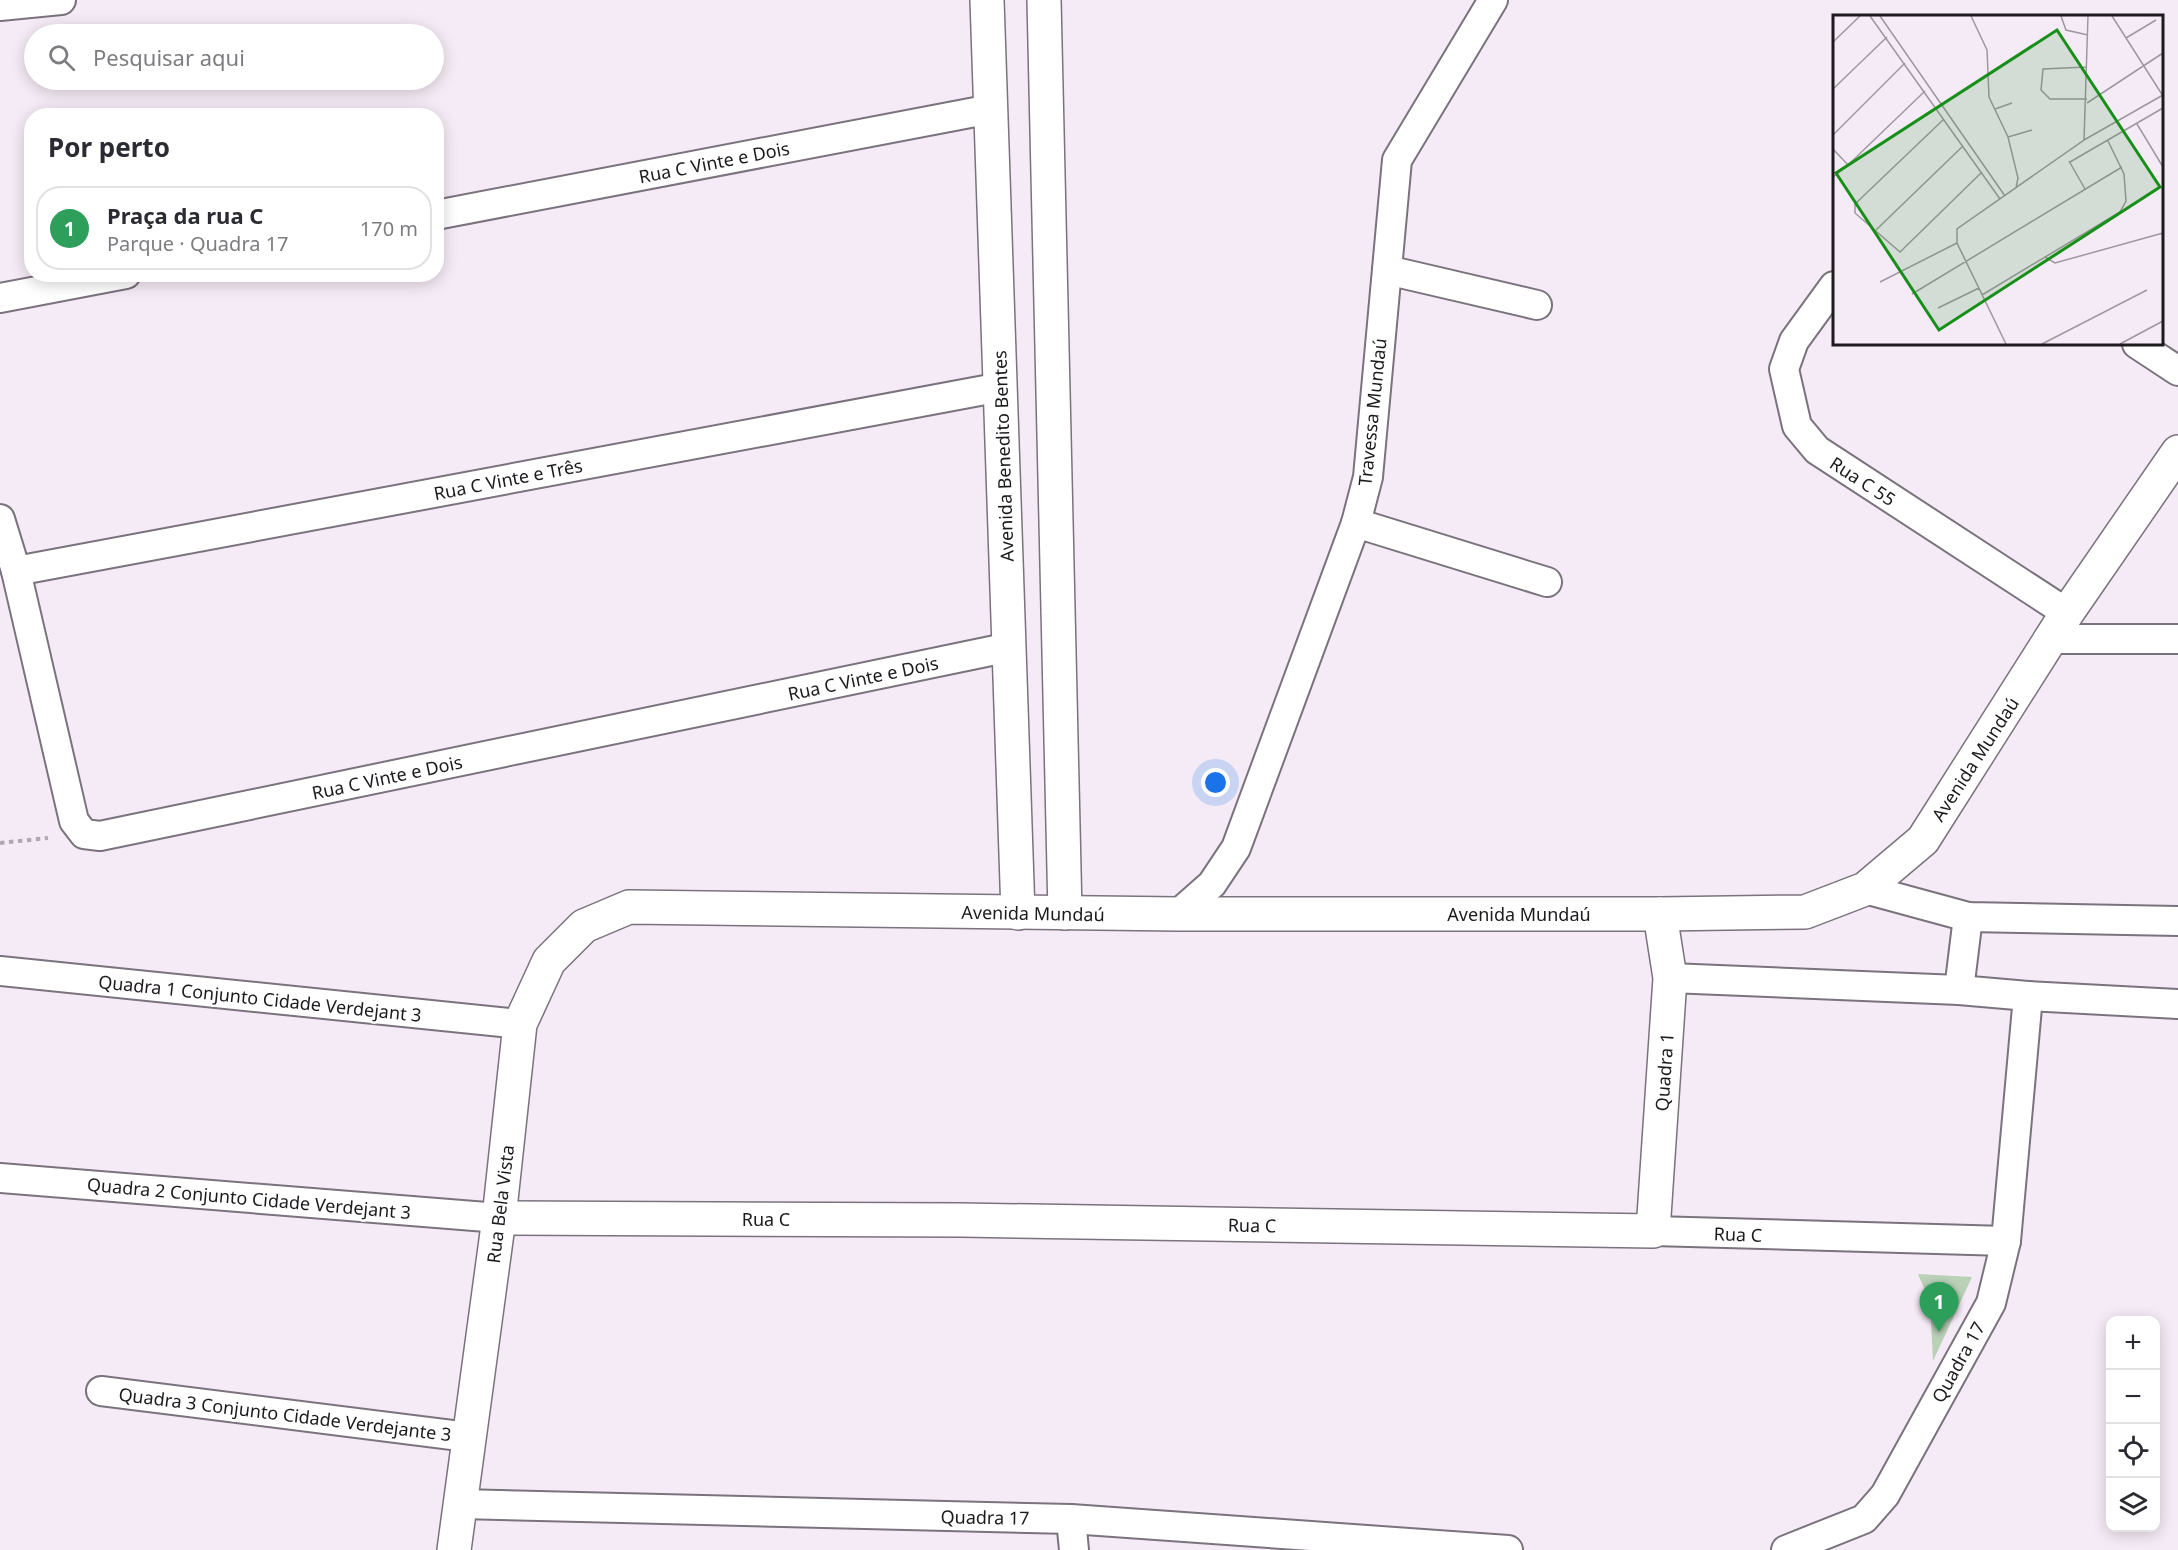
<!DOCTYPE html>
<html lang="pt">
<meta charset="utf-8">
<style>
body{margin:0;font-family:"Noto Sans",sans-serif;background:#f2f2f3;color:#2b2b33}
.controls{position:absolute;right:18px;bottom:18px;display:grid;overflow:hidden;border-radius:12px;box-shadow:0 3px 15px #0003}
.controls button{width:54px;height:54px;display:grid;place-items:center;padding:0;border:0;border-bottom:2px solid #e1e1e2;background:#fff;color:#2b2b33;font:30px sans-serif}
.you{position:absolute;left:1216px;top:783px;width:21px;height:21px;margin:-15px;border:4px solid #fff;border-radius:50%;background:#1a73e8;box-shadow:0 0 0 9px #1a73e833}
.badge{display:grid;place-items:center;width:39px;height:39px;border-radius:50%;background:#2563eb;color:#fff;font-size:20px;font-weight:700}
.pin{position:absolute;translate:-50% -50px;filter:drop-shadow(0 2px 3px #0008)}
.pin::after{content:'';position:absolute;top:32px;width:21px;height:18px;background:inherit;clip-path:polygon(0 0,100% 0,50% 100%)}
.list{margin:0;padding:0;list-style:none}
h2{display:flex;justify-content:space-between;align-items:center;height:78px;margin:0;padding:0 24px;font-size:26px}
h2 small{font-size:20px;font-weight:400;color:#7c7c81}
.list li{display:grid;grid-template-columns:39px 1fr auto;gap:18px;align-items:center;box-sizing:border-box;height:84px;margin:0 12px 12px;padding:0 12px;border:2px solid #e1e1e2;border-radius:24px}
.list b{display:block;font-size:22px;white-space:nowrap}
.list p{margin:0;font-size:20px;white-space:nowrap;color:#7c7c81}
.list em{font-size:20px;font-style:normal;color:#7c7c81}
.icon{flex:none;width:33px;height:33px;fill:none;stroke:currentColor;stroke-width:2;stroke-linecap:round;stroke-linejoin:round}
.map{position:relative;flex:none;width:2178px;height:1550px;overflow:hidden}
.search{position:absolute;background:#fff;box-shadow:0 3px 15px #0003;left:24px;top:24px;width:420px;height:66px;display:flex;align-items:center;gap:15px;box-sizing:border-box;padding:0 21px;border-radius:33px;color:#7c7c81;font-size:22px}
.panel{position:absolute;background:#fff;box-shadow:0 3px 15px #0003;left:24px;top:108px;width:420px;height:174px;border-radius:24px}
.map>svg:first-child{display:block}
</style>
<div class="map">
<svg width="2178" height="1550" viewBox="0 0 2178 1550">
<rect width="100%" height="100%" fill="#f5ebf6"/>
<polygon fill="#bad1b8" points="1918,1274 1972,1277 1933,1361 1930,1302"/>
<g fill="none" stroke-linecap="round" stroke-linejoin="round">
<defs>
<g id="street">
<polyline points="0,6 61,0"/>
<polyline points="436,215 991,109"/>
<polyline points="1387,270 1537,305"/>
<polyline points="1834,286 1794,341 1784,369 1797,426 1817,450 2067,613"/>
<polyline points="0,298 126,274"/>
<polyline points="2137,344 2178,371"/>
<polyline points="0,519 16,571 74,821 84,834 100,836 1010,647"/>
<polyline points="1356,523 1547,582"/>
<polyline points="16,571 1001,387"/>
<polyline points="2051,639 2178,639"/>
<polyline points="1865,889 1968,917 2178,921"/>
<polyline points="1178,914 1212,884 1236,848 1356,523 1368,477 1397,160 1493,0"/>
<polyline points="0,971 520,1024"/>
<polyline points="1670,978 1959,990 2028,996 2178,1004"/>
<polyline points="1959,990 1968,917"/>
<polyline points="0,1178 499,1218"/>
<polyline points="1653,1231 2006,1241"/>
<polyline points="101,1391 468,1437"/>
<polyline points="460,1504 1071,1519 1508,1550"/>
<polyline points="1071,1519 1074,1550"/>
<polyline points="1786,1550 1864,1519 1885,1495 1991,1303 2006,1241 2028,996"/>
</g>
<g id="secondary">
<polyline points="987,0 1018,913"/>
<polyline points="1044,0 1065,913"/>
<polyline points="499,1218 961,1220 1653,1231 1670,978 1660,914"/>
<polyline points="454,1550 499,1218 520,1024 549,961 584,926 629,907 1178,914 1660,914 1805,912 1865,889 1923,840 2067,613 2178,452"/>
</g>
</defs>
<use href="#street" stroke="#7a727c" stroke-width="32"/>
<use href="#secondary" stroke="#7a727c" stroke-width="36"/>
<polyline stroke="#b0a8b1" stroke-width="4" stroke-dasharray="4.5 4.5" stroke-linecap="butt" points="0,843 48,838"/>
<use href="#street" stroke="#fff" stroke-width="28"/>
<use href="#secondary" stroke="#fff" stroke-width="33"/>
</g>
<g text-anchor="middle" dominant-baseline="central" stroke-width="5" stroke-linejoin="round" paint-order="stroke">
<g font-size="18" fill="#1d1a1e" stroke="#fff">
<text transform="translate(714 162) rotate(-11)">Rua C Vinte e Dois</text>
<text transform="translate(1372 412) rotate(-84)">Travessa Mundaú</text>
<text transform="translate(1003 456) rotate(-92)">Avenida Benedito Bentes</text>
<text transform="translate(508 479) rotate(-11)">Rua C Vinte e Três</text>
<text transform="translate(1863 481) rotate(33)">Rua C 55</text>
<text transform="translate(863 678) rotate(-12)">Rua C Vinte e Dois</text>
<text transform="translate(1975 759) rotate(-57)">Avenida Mundaú</text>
<text transform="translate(387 777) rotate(-12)">Rua C Vinte e Dois</text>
<text transform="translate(1033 913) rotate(1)">Avenida Mundaú</text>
<text x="1519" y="914">Avenida Mundaú</text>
<text transform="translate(260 998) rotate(6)">Quadra 1 Conjunto Cidade Verdejant 3</text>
<text transform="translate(1664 1072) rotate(-86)">Quadra 1</text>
<text transform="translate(249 1198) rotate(5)">Quadra 2 Conjunto Cidade Verdejant 3</text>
<text transform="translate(500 1204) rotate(-83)">Rua Bela Vista</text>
<text x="766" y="1219">Rua C</text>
<text transform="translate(1252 1225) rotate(1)">Rua C</text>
<text transform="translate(1738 1234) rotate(2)">Rua C</text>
<text transform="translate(1958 1362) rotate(-61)">Quadra 17</text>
<text transform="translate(285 1414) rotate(7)">Quadra 3 Conjunto Cidade Verdejante 3</text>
<text transform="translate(985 1517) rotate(1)">Quadra 17</text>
</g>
</g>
<g transform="translate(1833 15)">
<rect width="330" height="330" fill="#f5ebf6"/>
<path fill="none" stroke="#9f97a0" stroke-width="1.5" d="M37,1L167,184M47,1L172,181M138,1L154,35L156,82L175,122L185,163L183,173M228,1L233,15L255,20M279,1L330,81M293,23L323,5M0,27L27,1M0,74L54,22M254,84H217L208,75L210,54L254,52M254,88L330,38M162,94L179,88M111,104L22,189V198L67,237L149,157M304,109L330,152M0,120L72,48M175,122L199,115M251,125L330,80M0,134L15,150L92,76M236,146L252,174M237,147L330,93M0,162L15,150M43,215L130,131M212,242L222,248L330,218M47,267L124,228M79,279L289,152M149,280L287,197L293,186L291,159L275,126M105,293L146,273M173,329L124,228V214L251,125L255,1M209,329L314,275M287,329L330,306"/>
<path fill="#188f19" fill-opacity="0.15" stroke="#188f19" stroke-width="3" d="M224,15L327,172L106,315L3,158Z"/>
<rect width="330" height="330" fill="none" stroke="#1d1a1e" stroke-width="3"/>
</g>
</svg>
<div class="controls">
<button>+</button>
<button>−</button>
<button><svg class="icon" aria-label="locate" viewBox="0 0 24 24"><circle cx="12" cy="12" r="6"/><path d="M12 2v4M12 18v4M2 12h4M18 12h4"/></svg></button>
<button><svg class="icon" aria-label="layers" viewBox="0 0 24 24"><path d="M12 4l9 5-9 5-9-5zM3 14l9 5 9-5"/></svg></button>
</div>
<div class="you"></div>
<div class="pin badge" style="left:1939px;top:1332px;background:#2e9e5b">1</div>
<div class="search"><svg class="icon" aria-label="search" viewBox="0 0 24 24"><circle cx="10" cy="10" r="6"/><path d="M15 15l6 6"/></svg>Pesquisar aqui</div>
<section class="panel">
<h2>Por perto<small></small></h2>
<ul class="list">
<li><span class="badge" style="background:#2e9e5b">1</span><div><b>Praça da rua C</b><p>Parque · Quadra 17</p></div><em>170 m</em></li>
</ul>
</section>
</div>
